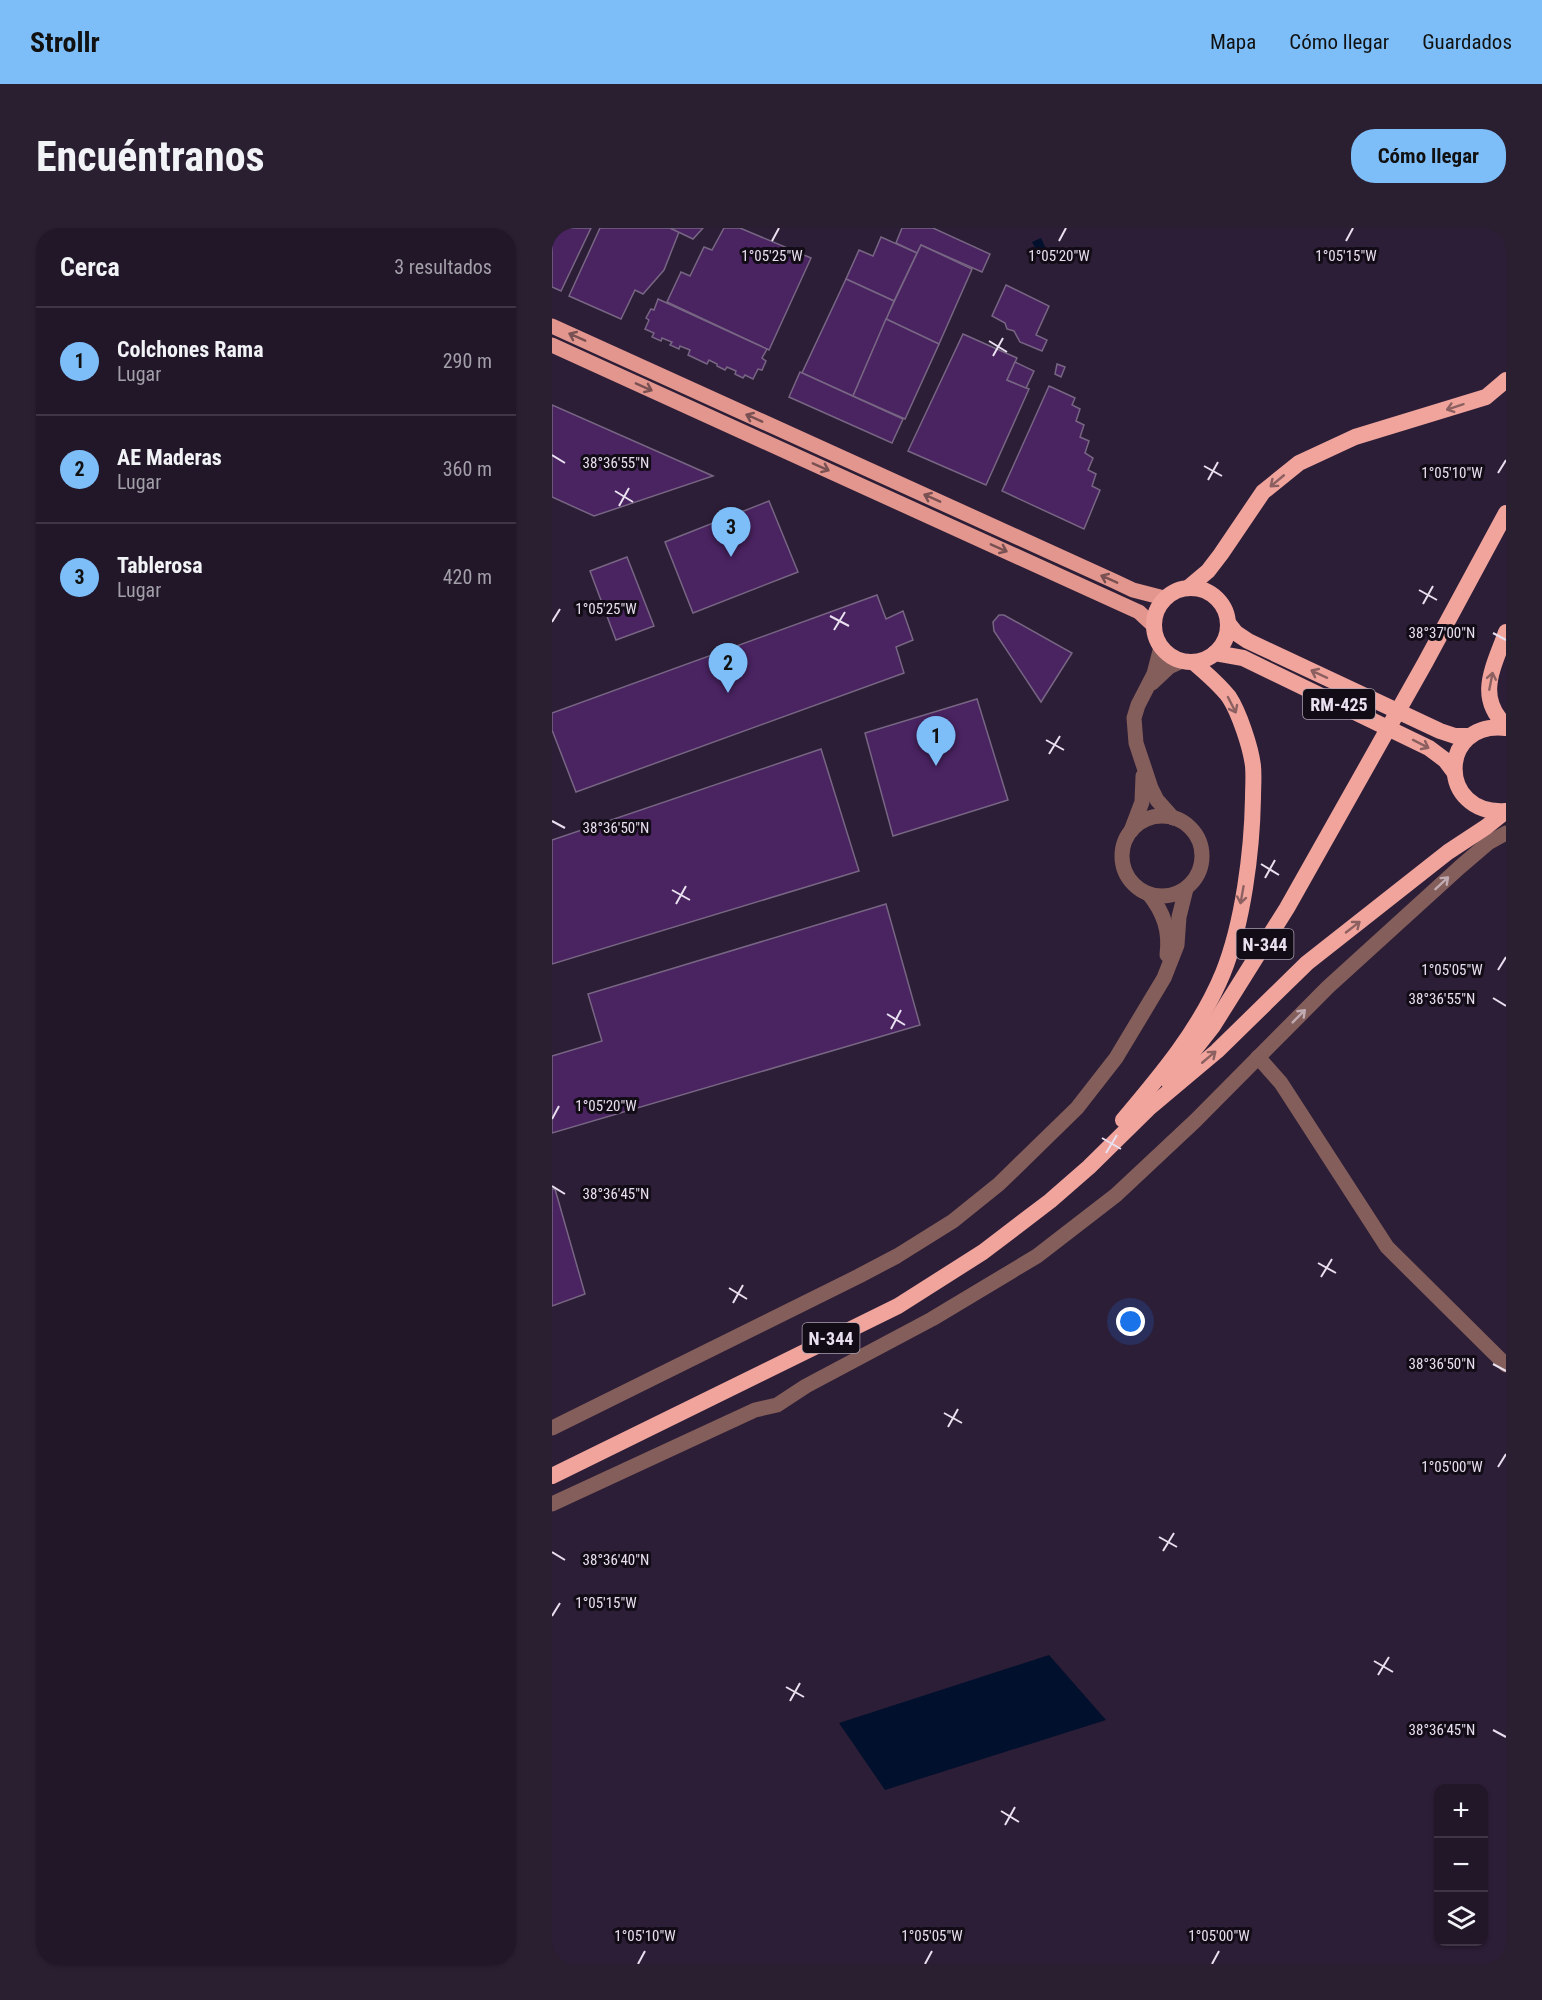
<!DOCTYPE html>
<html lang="es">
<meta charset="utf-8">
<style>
body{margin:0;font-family:"Roboto Condensed",sans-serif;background:#2a1f31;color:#f1f3f6}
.controls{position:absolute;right:18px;bottom:18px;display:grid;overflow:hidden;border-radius:12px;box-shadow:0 2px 4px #0004}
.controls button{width:54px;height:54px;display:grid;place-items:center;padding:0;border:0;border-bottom:2px solid #3f3546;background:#221629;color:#f1f3f6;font:30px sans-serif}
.you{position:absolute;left:579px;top:1094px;width:21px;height:21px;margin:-15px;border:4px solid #fff;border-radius:50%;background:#1a73e8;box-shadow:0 0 0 9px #1a73e833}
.badge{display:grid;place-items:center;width:39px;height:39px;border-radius:50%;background:#7dbef9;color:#111;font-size:20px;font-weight:700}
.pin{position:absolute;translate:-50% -50px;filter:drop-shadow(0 2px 3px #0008)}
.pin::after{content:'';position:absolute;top:32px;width:21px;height:18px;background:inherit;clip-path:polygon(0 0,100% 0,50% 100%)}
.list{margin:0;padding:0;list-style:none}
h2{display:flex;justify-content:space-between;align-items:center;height:78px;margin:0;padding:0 24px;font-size:26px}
h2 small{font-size:20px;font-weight:400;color:#a29fa8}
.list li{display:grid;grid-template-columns:39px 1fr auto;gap:18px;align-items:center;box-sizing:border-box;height:108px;padding:0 24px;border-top:2px solid #3f3546}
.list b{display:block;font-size:22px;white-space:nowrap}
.list p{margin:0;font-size:20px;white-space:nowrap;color:#a29fa8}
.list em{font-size:20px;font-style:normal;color:#a29fa8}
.icon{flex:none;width:33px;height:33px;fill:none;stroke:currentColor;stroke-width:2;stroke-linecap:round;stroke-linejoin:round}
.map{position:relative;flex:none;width:954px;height:1736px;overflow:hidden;border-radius:24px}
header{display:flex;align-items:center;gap:36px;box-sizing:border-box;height:84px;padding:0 30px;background:#7dbef9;color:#111}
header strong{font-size:28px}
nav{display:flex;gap:33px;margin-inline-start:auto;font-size:21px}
.intro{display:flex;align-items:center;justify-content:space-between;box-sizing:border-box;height:144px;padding:0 36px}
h1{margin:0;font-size:42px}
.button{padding:15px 27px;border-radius:24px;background:#7dbef9;color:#111;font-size:21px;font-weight:700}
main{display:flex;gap:36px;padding:0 36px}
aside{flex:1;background:#221629;border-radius:24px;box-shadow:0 2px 4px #0004}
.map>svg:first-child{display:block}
</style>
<header>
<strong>Strollr</strong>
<nav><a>Mapa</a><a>Cómo llegar</a><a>Guardados</a></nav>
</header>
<div class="intro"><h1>Encuéntranos</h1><a class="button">Cómo llegar</a></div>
<main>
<aside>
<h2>Cerca<small>3 resultados</small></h2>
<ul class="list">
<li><span class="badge">1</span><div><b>Colchones Rama</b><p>Lugar</p></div><em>290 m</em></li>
<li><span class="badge">2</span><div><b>AE Maderas</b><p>Lugar</p></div><em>360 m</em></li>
<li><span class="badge">3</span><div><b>Tablerosa</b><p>Lugar</p></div><em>420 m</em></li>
</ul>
</aside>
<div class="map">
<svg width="954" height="1736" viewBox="0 0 954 1736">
<rect width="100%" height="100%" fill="#2d1e37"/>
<g fill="#00102d">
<polygon points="489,10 496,25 488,29 480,14"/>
<polygon points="497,1427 554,1492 333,1562 287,1495"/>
</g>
<g fill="#4a2361" stroke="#776683" stroke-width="1.5">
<polygon points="0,0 39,0 9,63 0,59"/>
<polygon points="48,0 118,0 127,4 112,42 91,66 83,62 69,91 17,68"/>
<polygon points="118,0 151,0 141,11"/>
<polygon points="172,0 188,0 259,30 217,122 115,74 129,44 138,48 152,19 160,22"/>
<polygon points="350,0 381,0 438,26 430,44 369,17 365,25 344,15"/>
<polygon points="329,9 365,25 342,73 294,51 307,22 321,28"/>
<polygon points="369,17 420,41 387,116 334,91"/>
<polygon points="294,51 342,73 301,168 250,145"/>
<polygon points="454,57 497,78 484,107 495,112 490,123 468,114 462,103 455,101 453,95 440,88"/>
<polygon points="106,71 215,121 210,130 214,133 210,142 206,141 201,151 193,147 191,150 183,146 184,143 175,139 173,142 165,138 165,136 157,132 155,136 136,127 138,122 128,118 127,121 118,117 120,114 110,110 109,113 100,109 102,105 93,101 97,92 94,90 99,81 102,82"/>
<polygon points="334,91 387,116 353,191 301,168"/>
<polygon points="411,106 465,130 455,152 477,161 434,257 356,223"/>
<polygon points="463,134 482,143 474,160 455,152"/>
<polygon points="505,136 513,139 509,149 503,146"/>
<polygon points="248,144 351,191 340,215 237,169"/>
<polygon points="497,158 523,170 520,177 528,181 524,193 532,197 528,209 537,213 533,225 541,230 536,242 544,246 540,258 548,262 532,301 450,263"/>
<polygon points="0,177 161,248 42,288 0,269"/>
<polygon points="217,273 246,344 141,385 113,314"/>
<polygon points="75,329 102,398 64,412 38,343"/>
<polygon points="325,367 334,391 351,383 361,412 344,419 352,445 24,564 0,502 0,485"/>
<polygon points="447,387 452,387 520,425 489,474 442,403 441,394"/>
<polygon points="425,471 456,572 341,608 313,505"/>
<polygon points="269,521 307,643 0,736 0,612"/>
<polygon points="334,676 368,797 0,905 0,828 50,813 36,766"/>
<polygon points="0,961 3,961 33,1066 0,1078"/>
</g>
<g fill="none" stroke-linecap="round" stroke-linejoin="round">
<g stroke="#845e5a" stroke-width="15">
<polyline points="609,419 602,446 586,477 582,490 584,515 599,560 605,572 621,590"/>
<polyline points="600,455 617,439 630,433"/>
<circle cx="610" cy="628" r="40"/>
<polyline points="579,603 590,574 591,548"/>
<path d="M597,666C612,685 618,703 615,727"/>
<polyline points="706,829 729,855 835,1019 954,1137"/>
<polyline points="0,1200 307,1048 345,1028 401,993 447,956 525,880 564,830 612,750 625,717 627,689 634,661"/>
<polyline points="0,1276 203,1182 225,1177 254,1158 380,1091 485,1028 564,967 643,893 776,759 908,639 936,615 954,605"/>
</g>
<g stroke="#e3968e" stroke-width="15">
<polyline points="0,98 562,353 581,362 612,370"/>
<polyline points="0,117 587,384 601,397"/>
</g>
<g stroke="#f0a49c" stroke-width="16">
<polyline points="637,359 656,343 669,326 711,264 747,235 803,209 934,169 954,152"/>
<circle cx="639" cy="397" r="37"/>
<polyline points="676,395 684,405 696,413 888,503 903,508 917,508"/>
<path d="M954,404C942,439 923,468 954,498"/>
<polyline points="663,425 691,430 877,520 893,532 902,544"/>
<path d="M954,500C886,492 885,588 954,583"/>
<polyline points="617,854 661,798 735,680 873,435 954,285"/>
<path d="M571,892C609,847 648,801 671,745C691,695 700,624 701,570C701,560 702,548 701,538C699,520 687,484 677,469C667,456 654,445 641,434"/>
<polyline points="0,1248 346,1078 431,1024 498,973 537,939 596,881 665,823 755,735 896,624 934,599 954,583"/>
</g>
</g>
<defs><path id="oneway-shaft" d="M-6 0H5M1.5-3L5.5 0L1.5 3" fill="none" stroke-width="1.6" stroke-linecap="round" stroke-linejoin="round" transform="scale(1.5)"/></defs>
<g stroke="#7a5152">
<use href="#oneway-shaft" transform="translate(25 109) rotate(-156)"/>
<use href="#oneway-shaft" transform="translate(92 159) rotate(24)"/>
<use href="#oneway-shaft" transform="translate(202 190) rotate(-156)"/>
<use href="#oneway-shaft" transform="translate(269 239) rotate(24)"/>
<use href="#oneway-shaft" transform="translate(380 270) rotate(-156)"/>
<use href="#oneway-shaft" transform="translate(447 320) rotate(24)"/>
<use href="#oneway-shaft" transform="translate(557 351) rotate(-156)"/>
</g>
<g stroke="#8c6060">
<use href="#oneway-shaft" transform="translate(903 179) rotate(162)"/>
<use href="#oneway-shaft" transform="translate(725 253) rotate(140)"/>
<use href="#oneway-shaft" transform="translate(767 446) rotate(-155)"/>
<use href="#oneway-shaft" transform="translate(939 453) rotate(-79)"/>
<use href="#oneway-shaft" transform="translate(680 477) rotate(63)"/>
<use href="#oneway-shaft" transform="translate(869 516) rotate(27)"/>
<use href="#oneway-shaft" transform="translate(690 667) rotate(100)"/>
<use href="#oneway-shaft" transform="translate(801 699) rotate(-38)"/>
<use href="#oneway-shaft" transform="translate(657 829) rotate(-40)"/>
</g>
<g stroke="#c0abb3">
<use href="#oneway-shaft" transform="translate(890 655) rotate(-43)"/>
<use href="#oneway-shaft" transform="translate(747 788) rotate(-45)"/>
</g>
<path fill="none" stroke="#e8dfef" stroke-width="2" d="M220,13L227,0M507,13L514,0M794,13L801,0M437,113L455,124M441,128L451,110M0,227L13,235M652,238L670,248M946,245L954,232M656,252L666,234M63,263L81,274M67,278L77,260M867,362L885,372M871,376L881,358M278,388L297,398M0,394L8,381M282,402L293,384M941,405L954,412M494,512L512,522M497,526L508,508M0,593L13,600M709,636L727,647M713,650L723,632M120,662L138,672M124,676L134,658M946,742L954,729M941,770L954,778M335,786L353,797M339,801L349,782M0,891L7,878M550,910L569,921M554,925L565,907M0,958L13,966M766,1035L784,1045M769,1049L780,1031M177,1060L195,1071M181,1075L191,1057M941,1136L954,1143M392,1185L410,1195M396,1199L406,1181M946,1239L954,1226M607,1309L625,1319M611,1323L622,1305M0,1324L13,1332M0,1388L8,1375M822,1433L841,1444M826,1447L837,1429M234,1459L252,1469M238,1473L248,1455M941,1502L954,1509M449,1583L467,1594M453,1597L463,1579M86,1736L93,1723M373,1736L380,1723M660,1736L667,1723"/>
<g text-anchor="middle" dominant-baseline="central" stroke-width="6" stroke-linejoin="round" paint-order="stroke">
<g fill="#120c16" stroke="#a8a0ae" stroke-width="1.5">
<rect x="751" y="461" width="72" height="30" rx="4.5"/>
<rect x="684.5" y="701" width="57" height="30" rx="4.5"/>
<rect x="250.5" y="1095" width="57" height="30" rx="4.5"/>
</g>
<g font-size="18" font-weight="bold" fill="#e8dfef">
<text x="787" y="476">RM-425</text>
<text x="713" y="716">N-344</text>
<text x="279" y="1110">N-344</text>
</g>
</g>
<g font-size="15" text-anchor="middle" fill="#e8dfef" stroke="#120c16" stroke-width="6" stroke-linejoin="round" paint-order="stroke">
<text x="507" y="33">1°05'20"W</text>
<text x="220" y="33">1°05'25"W</text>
<text x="794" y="33">1°05'15"W</text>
<text x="64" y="240">38°36'55"N</text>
<text x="900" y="250">1°05'10"W</text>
<text x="54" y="386">1°05'25"W</text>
<text x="890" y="410">38°37'00"N</text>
<text x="64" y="605">38°36'50"N</text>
<text x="900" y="747">1°05'05"W</text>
<text x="890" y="776">38°36'55"N</text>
<text x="54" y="883">1°05'20"W</text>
<text x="64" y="971">38°36'45"N</text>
<text x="890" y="1141">38°36'50"N</text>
<text x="900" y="1244">1°05'00"W</text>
<text x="64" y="1337">38°36'40"N</text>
<text x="54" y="1380">1°05'15"W</text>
<text x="890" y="1507">38°36'45"N</text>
<text x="93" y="1713">1°05'10"W</text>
<text x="380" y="1713">1°05'05"W</text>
<text x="667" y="1713">1°05'00"W</text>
</g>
</svg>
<div class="controls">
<button>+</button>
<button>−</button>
<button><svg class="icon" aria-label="layers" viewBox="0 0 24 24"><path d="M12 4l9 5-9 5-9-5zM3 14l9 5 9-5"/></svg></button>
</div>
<div class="you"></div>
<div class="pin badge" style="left:384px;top:538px">1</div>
<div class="pin badge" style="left:176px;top:465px">2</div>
<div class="pin badge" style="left:179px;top:329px">3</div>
</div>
</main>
